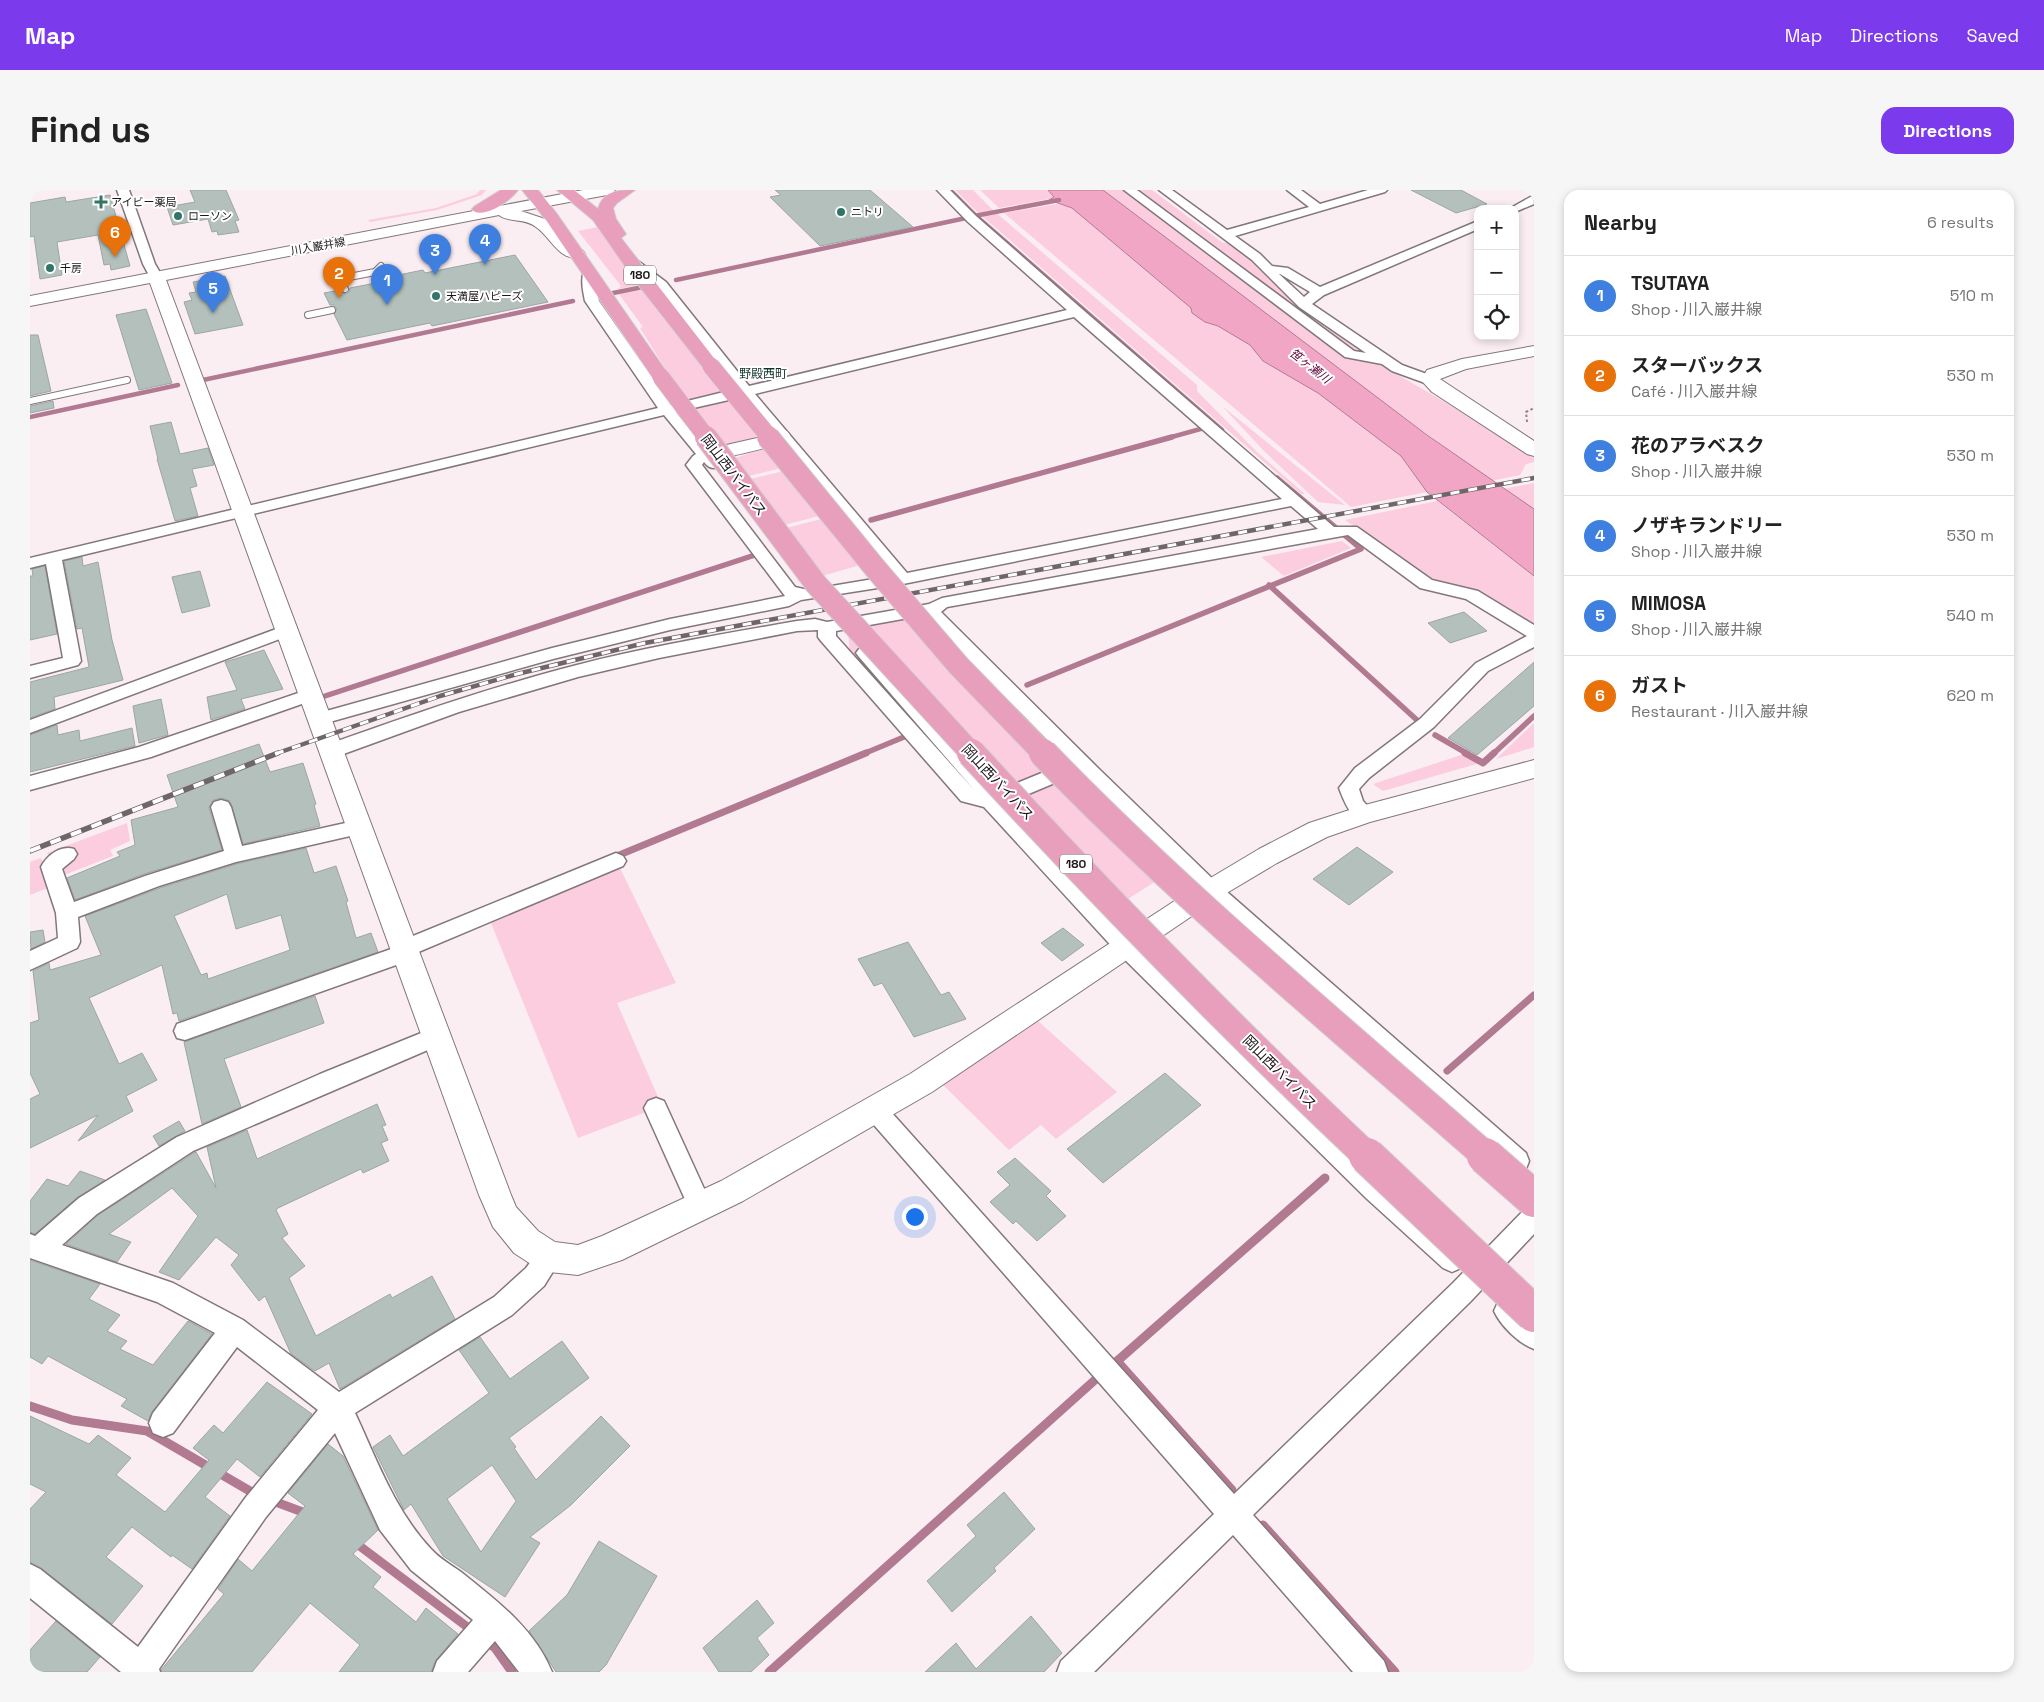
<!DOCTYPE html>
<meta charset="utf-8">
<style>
body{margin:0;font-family:"Space Grotesk","Noto Sans JP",sans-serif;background:#f6f6f6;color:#222}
.controls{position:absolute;right:15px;top:15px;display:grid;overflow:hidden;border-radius:10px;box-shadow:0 2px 8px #0003}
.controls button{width:45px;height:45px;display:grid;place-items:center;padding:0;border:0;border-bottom:1px solid #e0e0e0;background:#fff;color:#222;font:25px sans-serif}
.you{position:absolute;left:884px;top:1026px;width:18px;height:18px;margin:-12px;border:4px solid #fff;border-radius:50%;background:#1a73e8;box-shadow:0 0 0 8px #1a73e833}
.badge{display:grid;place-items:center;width:32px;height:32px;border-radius:50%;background:#7c3aed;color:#fff;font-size:16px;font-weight:700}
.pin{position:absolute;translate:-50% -41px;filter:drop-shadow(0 1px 2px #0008)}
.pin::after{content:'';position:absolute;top:26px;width:18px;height:15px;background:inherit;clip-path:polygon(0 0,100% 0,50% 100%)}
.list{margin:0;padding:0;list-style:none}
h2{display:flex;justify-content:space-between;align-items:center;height:65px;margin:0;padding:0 20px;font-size:21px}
h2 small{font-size:16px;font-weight:400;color:#767676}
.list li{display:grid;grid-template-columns:32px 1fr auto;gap:15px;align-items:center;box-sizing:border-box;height:80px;padding:0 20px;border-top:1px solid #e0e0e0}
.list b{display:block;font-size:19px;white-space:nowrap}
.list p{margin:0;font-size:16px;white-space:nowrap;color:#767676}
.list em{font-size:16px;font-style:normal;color:#767676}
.icon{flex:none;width:28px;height:28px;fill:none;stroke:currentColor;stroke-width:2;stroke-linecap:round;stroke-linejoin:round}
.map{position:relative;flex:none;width:1504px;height:1482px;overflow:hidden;border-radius:15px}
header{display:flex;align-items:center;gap:30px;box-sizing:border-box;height:70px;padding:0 25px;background:#7c3aed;color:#fff}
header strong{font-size:24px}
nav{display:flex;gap:28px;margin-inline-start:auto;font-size:18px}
.intro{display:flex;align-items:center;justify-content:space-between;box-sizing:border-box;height:120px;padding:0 30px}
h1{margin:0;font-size:35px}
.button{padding:12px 22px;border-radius:15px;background:#7c3aed;color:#fff;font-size:18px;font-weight:700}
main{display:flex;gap:30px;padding:0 30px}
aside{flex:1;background:#fff;border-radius:15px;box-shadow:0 2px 8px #0003}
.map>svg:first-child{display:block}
</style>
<header>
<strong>Map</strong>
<nav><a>Map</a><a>Directions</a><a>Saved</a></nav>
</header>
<div class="intro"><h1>Find us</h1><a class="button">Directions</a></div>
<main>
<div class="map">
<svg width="1504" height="1482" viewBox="0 0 1504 1482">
<rect width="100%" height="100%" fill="#fbeef3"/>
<g fill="#fcccdf" fill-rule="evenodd">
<polygon points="450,0 456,0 452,5 407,20 340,32 338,30 406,18 447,4"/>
<polygon points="925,0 943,0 963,20 1167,195 1167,201 1227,262 1275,304 1271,304 952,26 963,23 961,21 948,23"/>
<polygon points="950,0 1018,0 1024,8 969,18"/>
<polygon points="1073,0 1122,0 1193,53 1201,52 1221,68 1268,115 1339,168 1420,215 1504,268 1504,272 1496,274 1490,285 1461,291 1262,145"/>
<polygon points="1027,14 1042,18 1161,118 1162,123 1175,132 1188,136 1220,155 1233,171 1288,203 1371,266 1397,302 1321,317 974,23"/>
<polygon points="568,37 609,95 588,99 591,96 548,41"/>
<polygon points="612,100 636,132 639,132 693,202 659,210 635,178 610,138 613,137 589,104"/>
<path d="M710,206L741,240C719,250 684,266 663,245C657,239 652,230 647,223L649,220Z"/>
<polygon points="1192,216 1315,315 1288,312 1234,261"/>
<path d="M750,252L848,370L778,390L690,275C709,264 731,262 750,252ZM768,274L770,277L704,293L702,290ZM808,321L810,324L741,342L739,339Z"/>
<polygon points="1504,293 1504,319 1473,299"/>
<polygon points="1407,311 1504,386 1504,437 1399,391 1315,330"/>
<polygon points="1312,351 1321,358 1254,386 1231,367"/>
<polygon points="889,425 925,452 967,495 968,504 990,526 1000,530 1045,574 962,599 838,462 820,468 818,439"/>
<polygon points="1504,533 1504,557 1466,569"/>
<polygon points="1434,564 1450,573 1353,601 1343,594"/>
<polygon points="1044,587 1150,676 1079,721 972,615"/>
<polygon points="97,633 100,651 80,660 83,666 29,687 17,663"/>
<polygon points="11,668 23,696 0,705 0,672"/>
<polygon points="588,674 646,793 587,813 632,916 548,948 459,728"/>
<polygon points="1007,830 1087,902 1026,949 1011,935 979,960 912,894"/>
</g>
<polygon fill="#f2a6c5" stroke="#b17a91" points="1018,0 1073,0 1397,245 1504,319 1504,386 1397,302 1371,266 1288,203 1233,171 1220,155 1188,136 1175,132 1162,123 1161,118 1042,18 1019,10 1024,7"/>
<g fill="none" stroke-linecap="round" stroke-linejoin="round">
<g stroke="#b17a91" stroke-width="4.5">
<polyline points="920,0 946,26 1192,240"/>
<polyline points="944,26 1029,10"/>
<polyline points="646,90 936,28"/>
<polyline points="583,103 613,97"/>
<polyline points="173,190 543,111"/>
<polyline points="0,227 148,195"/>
<polyline points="1138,248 1174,238"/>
</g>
<g stroke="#b17a91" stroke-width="5.5">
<polyline points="841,330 1142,247"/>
<polyline points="1239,395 1388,531"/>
<polyline points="997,495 1331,359 1247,288"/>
<polyline points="295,506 725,365"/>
<polyline points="1405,545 1438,564"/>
<polyline points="833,564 874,547"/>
<polyline points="1463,564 1504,526"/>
</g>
<g stroke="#b17a91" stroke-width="7">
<polyline points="1435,563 1453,573 1464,563"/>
<polyline points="582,668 836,563"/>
<polyline points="1417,881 1504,805"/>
</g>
<g stroke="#b17a91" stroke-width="9">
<polyline points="1087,1171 1202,1300"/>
<polyline points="1085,1173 1295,988"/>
<polyline points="0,1216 42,1230 117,1241 225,1304"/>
<polyline points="243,1311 278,1324"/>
<polyline points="1233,1335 1365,1482"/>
<polyline points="323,1351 444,1442"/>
<polyline points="455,1450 465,1458 482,1482"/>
<polyline points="739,1482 1066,1189"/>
</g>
</g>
<g fill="#b3c0bc" stroke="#9ba7a4" fill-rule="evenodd">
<polygon points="160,0 196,0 209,30 205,31 209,42 188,45 187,41 182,42 178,29 143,35 137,17 165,12"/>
<polygon points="745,0 840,0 883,37 790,56 740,7 751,5"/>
<polygon points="1381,0 1431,0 1457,14 1426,23"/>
<polygon points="80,5 100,76 81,80 80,74 74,75 68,45 27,52 32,85 10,89 4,46 0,47 0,13 35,7 36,12"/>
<polygon points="485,65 518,112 402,136 400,133 317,150 304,124 307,119 304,115 300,115 294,103 310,100 315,104 319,102 320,98 356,91 354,88 393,80 395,83"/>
<polygon points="195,86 213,135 165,144 154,112 162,110 159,103 166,102 163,92"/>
<polygon points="116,119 142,193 109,200 86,125"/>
<polygon points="0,145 8,145 21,201 0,206"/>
<polygon points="23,211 24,218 0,223 0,216"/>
<polygon points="141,232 150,264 178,258 184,275 162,279 167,296 160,298 168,326 145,331 127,269 128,269 120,236"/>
<polygon points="52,367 53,376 68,372 82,450 93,490 24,507 25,519 0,528 0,492 59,477 52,438 47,439 34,371"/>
<polygon points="15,376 27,444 0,450 0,386 3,386 2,379"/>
<polygon points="170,381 180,416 152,423 142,387"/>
<polygon points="1434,422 1457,441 1420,453 1398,433"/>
<polygon points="234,460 253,499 211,509 215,519 181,530 177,507 207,500 195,472"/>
<polygon points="1504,472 1504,516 1447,565 1418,548"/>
<polygon points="131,509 138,545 109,553 103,516"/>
<polygon points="27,535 28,545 49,540 50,551 102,538 105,556 0,582 0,545"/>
<polygon points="229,554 240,582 273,573 286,614 284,615 290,636 213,654 200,611 192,608 183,610 179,618 192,660 114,684 45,710 37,688 90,666 87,662 105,655 101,630 148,617 137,585"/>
<polygon points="1327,657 1363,682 1319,715 1283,689"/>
<path d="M276,658L284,683L306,676L318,711L316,712L326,748L341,743L348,762L149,831L147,823L143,824L132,775L59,808L89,874L112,863L127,890L96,906L103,921L48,951L68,925L0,958V909L10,904L0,883V833L9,830L3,781L19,773L20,780L71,765L55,726L130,698L206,674ZM197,704L206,739L251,725L260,760L178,789L177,783L171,785L144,726Z"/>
<polygon points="1033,738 1054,755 1032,771 1011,753"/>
<polygon points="13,740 15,752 1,759 0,742"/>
<polygon points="878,752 911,805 919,802 936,829 884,847 852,793 844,796 828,769"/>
<polygon points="285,806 294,833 194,869 211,917 172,934 154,852"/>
<polygon points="1135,883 1171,915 1073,993 1037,959"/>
<polygon points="347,914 356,935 352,936 358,950 351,953 359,971 333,983 331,979 248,1018 246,1020 258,1044 252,1048 275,1076 259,1088 286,1146 360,1104 362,1108 402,1086 425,1129 310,1199 299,1173 285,1181 261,1164 235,1106 229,1111 201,1075 209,1065 186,1047 149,1090 129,1082 168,1026 142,998 79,1044 101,1052 87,1072 36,1054 68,1025 164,963 166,962 186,998 177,957 217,940 227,969"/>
<polygon points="149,931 155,941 129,956 123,946"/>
<polygon points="985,968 1021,1001 1016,1006 1036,1026 1007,1051 986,1031 983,1034 960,1012 980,995 967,982"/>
<polygon points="50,981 75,990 48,1007 5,1044 0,1042 0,1011 17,989 38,996"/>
<polygon points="0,1070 70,1094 59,1109 90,1125 77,1141 97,1151 90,1159 123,1175 158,1131 182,1144 122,1222 118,1231 91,1216 97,1209 18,1166 12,1174 0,1167"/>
<path d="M450,1147L480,1189L532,1151L559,1188L479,1248L486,1257L484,1258L506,1290L571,1226L600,1256L541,1315L500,1347L510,1353L475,1407L413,1366L381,1314L374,1320L343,1257L360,1245L373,1266L459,1203L429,1160ZM462,1275L486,1311L451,1362L417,1309Z"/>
<polygon points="237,1192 282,1224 230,1287 207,1269 175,1307 200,1326 162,1379 142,1365 141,1367 102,1337 76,1367 113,1396 82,1434 11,1378 0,1372 0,1319 16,1302 0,1294 0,1226 59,1254 68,1245 101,1268 86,1285 135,1322 179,1270 163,1258 184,1235 193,1243"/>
<polygon points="298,1254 313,1266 348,1340 323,1364 351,1387 343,1397 386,1432 396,1418 428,1444 406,1470 401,1482 309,1482 330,1455 280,1413 222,1482 132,1482 131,1480 194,1404 188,1399 208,1369 222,1381 275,1316 258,1303"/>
<polygon points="974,1302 1005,1339 964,1378 966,1381 922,1422 897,1391 946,1346 937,1335"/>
<polygon points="569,1351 627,1386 576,1475 569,1482 526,1482 499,1441 537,1405"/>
<polygon points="727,1410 744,1433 727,1448 739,1465 721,1482 689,1482 673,1458"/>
<polygon points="1001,1426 1032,1463 1014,1482 895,1482 926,1453 946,1479"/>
<polygon points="26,1431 70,1467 57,1482 0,1482 0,1460"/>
</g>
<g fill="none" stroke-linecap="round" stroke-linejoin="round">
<defs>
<g id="lane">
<polyline points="315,99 311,91 314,88 345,82 351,76"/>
<polyline points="278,125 302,120"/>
<polyline points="0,211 97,190"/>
</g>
<g id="street">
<polygon points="87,0 99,0 125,74 132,86 131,89 121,89 113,74"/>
<path d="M907,0H920L946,26L1052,119L1304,337H1327L1402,390L1448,401L1504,435V457L1458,481L1404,537L1339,588L1329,599L1333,611L1345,624L1342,629C1322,635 1315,613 1309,598L1325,578L1390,529L1446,473L1497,446L1436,409L1390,398L1318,345L917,417L911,422L1069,579L1188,694L1496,963L1499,971L1496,979L1487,982L1478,979L1174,706L1053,587L1047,589L1039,587L975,614L1103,750L1354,992L1431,1062L1435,1070L1431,1078L1422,1082L1413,1078L1336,1008L1087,762L954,617L931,611L791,451L788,447V440L767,441L629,468L548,487L429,522L308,566L301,568L294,566L292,561L294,556C378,526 461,497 547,475C620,456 694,444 767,431L785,429L797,432L899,414L912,408L1288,339L1261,316L873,394L771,410L759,416L640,440L523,469L289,535L282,533L280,529L282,525L522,458L640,429L755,406L656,275L663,266L666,264L634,225L32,370L51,471L48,475L0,488V476L33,468L16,374L0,378V368L628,218L555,111C553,101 550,89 555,79H563C568,88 565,101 569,111L641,215L706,199L626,98L596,74L594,71L596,68H604L636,92L719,196L1037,120L938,32ZM1044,127L1252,309L877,383L725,204ZM712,207L861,386L778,400L765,397L672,275L674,272C679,278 682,279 689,277L692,274L682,262L672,255L646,222ZM895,425L1041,574L1031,575L965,602L958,589L841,459L835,457L829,459L826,463L829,467L945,601L806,446V441Z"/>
<path d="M1094,0H1107L1324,161L1336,163L1269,117L1222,70L1129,0H1142L1197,40L1279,17L1257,0H1271L1290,14L1338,0H1357L1355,2L1205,46L1230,64L1242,76L1258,78L1290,97L1448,31V39L1294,105L1282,114L1372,175L1405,187L1407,190L1405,193H1395L1362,181L1352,174L1315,167ZM1249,84H1250L1280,102L1274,107Z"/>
<polygon points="1504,5 1504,14 1485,22 1485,19 1479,19"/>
<polygon points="257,435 263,436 266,440 263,444 0,543 0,530"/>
<polygon points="280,499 286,501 289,505 286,509 121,567 0,600 0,586 109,557"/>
<path d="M191,610L198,612L201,617L212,656L329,630L336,632L339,637L336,642L329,644L206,672L129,696L48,727L50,752L47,758L0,780V761L28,748L26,723L11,677C17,665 31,655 44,659L47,664L44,669L32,679L44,712L115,686L194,661L181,617L184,612Z"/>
<polygon points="586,663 593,666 596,671 593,676 386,763 383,769 155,850 147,848 144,841 147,834 364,758 366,753"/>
<path d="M406,837L414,839L417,846L414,853L163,961L67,1024L32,1055L143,1093L213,1130L309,1202L464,1107L496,1078L510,1059L519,1055L528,1059L532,1067L514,1096L482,1125L325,1223C347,1270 365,1321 401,1359C409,1368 421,1375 431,1382C467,1411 504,1438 522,1482H489L465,1451L438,1482H403L407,1471L443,1430L381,1380L350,1340L305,1243L236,1327L129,1479L130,1482H91L0,1408V1374L10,1379L108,1457L216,1307L288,1220L207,1157L143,1243L133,1247L123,1243L119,1233L123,1223L185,1143L127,1112L0,1068V1044L5,1046L49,1008L147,947L290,884Z"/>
<polygon points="626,908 634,911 682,1016 679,1024 670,1027 661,1024 658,1016 614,918 618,911"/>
<polygon points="845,910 853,913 1204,1304 1423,1093 1495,1019 1504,1016 1504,1044 1441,1111 1223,1325 1354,1471 1358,1482 1323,1482 1203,1345 1064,1482 1027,1482 1031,1471 1184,1324 837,927 833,920 837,913"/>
<path d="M1477,1108L1486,1112L1504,1128V1159C1488,1153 1471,1136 1464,1121L1468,1112Z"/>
</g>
<g id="secondary">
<path d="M553,0H585L582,3L577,5L491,21L515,29L525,37L536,52L553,61L555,64L553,67C529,73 522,48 506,37C495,28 479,33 469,25L136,90L481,1005L486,1017L508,1041L525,1052L548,1055L572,1046L691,991L880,884L1172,693L1229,659L1279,633L1335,615L1504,570V588L1340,632L1297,647L1247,673L1190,707L902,902L713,1011L592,1070L548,1085L519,1082L507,1078L484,1063L463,1037L449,1005L120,93L0,116V106Z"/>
<polygon points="1504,156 1504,166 1436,179 1410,189 1504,251 1504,266 1497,264 1402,202 1391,190 1397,180 1432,169"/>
<path d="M750,239L757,241L760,245C751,258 694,267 677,271L670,269L667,265L670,261L727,248Z"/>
</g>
<g id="highway">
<path d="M471,0H488C480,11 458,26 445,22L442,19L445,16Z"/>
<polygon points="492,0 508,0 527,24 640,187 637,191 631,192 625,191 516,30"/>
<path d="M527,0H544L568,19C573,1 588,0 605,0L587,13L583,18L586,29L596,44L591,48L687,172L690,176L687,180L681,181L675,180L606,92L563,30Z"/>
</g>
</defs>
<use href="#lane" stroke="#82777b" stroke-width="8"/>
<use href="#street" stroke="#82777b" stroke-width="3"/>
<use href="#secondary" stroke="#82777b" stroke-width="2"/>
<use href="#highway" stroke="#d1d0d1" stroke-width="2"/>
<polyline stroke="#8c8386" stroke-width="2" stroke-dasharray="2.5 2.5" stroke-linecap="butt" points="1497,232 1496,222 1504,218"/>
<use href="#lane" stroke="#fff" stroke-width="6"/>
<use href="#street" fill="#fff" fill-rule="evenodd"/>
<use href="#secondary" fill="#fff" fill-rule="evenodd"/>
<use href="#highway" fill="#e79fbc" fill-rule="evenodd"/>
<defs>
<polyline id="rail-far1" points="245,564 410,506 487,484 615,453 1504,288"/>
<polyline id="rail" points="0,661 248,563"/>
</defs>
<use href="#rail-far1" stroke="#6e6669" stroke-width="4.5"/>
<use href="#rail" stroke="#6e6669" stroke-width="5.5"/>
<use href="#rail-far1" stroke="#fff" stroke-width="3" stroke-dasharray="9" stroke-linecap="butt"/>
<use href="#rail" stroke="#fff" stroke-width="4" stroke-dasharray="11" stroke-linecap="butt"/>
<defs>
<g id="highway-bridge-far3">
<polyline points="681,176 740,248"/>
<polyline points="631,187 677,248"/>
</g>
<g id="highway-bridge-far2">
<polyline points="676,247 786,394 942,564"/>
<polyline points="738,247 845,378 928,475 1014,564"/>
</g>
<g id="highway-bridge-far1">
<path d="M941,563C1069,702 1201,838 1338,967"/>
<path d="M1013,563C1152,707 1307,835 1457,967"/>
</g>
<g id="highway-bridge">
<polyline points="1337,966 1504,1124"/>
<polyline points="1455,966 1504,1009"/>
</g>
</defs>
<use href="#highway-bridge-far3" stroke="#d1d0d1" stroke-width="18" stroke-linecap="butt"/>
<use href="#highway-bridge-far2" stroke="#d1d0d1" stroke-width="24" stroke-linecap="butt"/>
<use href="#highway-bridge-far1" stroke="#d1d0d1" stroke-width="30" stroke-linecap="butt"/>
<use href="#highway-bridge" stroke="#d1d0d1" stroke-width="38" stroke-linecap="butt"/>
<use href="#highway-bridge-far3" stroke="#e79fbc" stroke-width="17"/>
<use href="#highway-bridge-far2" stroke="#e79fbc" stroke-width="22"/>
<use href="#highway-bridge-far1" stroke="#e79fbc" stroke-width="28"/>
<use href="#highway-bridge" stroke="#e79fbc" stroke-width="36"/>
</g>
<g fill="#327566" stroke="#fff" stroke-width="2">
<path d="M68.5 4.5h5v5h5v5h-5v5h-5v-5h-5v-5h5z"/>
<circle cx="811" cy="22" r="5"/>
<circle cx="148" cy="26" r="5"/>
<circle cx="20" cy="78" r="5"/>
<circle cx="406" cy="106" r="5"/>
</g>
<g text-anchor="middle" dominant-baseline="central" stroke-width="4" stroke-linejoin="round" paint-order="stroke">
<g font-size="11" fill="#1a1517" stroke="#fff" text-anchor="start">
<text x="81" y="12">アイビー薬局</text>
<text x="821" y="22">ニトリ</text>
<text x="158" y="26">ローソン</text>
<text x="30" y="78">千房</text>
<text x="416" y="106">天満屋ハピーズ</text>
</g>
<g font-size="11" fill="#1a1517" stroke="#fff">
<text transform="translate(288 56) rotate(-10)">川入巌井線</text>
</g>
<g fill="#fff" stroke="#5f5b5d" stroke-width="1">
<rect x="594" y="75.5" width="32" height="19" rx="4"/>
<rect x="1030" y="664.5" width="32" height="19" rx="4"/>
</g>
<g font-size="12" font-weight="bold" fill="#1a1517">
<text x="610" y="85">180</text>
<text x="1046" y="674">180</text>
</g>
<g font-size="12" font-style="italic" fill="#5d0337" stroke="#fff">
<text transform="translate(1280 176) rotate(38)">笹ヶ瀬川</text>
</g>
<g font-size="12" fill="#11312a" stroke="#fff">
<text x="733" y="184">野殿西町</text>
</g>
<g font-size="14" fill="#1a1517" stroke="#fff">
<text transform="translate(704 285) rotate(53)">岡山西バイパス</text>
<text transform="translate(968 592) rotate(47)">岡山西バイパス</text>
<text transform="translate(1250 882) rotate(45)">岡山西バイパス</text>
</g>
</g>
</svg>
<div class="controls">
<button>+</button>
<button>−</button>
<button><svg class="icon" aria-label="locate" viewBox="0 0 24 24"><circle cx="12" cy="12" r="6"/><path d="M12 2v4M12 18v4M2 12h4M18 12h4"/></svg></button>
</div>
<div class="you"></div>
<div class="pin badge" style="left:357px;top:115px;background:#3f7fe0">1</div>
<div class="pin badge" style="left:309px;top:108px;background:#e8710a">2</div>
<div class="pin badge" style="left:405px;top:85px;background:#3f7fe0">3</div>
<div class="pin badge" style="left:455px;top:75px;background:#3f7fe0">4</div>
<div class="pin badge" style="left:183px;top:123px;background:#3f7fe0">5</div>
<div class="pin badge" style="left:85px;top:67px;background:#e8710a">6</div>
</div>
<aside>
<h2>Nearby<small>6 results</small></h2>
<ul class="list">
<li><span class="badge" style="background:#3f7fe0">1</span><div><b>TSUTAYA</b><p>Shop · 川入巌井線</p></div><em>510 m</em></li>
<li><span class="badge" style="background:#e8710a">2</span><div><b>スターバックス</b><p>Café · 川入巌井線</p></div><em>530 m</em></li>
<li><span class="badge" style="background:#3f7fe0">3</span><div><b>花のアラベスク</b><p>Shop · 川入巌井線</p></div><em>530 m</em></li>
<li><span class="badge" style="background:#3f7fe0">4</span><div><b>ノザキランドリー</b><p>Shop · 川入巌井線</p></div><em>530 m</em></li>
<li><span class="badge" style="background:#3f7fe0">5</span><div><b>MIMOSA</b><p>Shop · 川入巌井線</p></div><em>540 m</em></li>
<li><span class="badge" style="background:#e8710a">6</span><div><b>ガスト</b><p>Restaurant · 川入巌井線</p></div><em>620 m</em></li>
</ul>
</aside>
</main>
